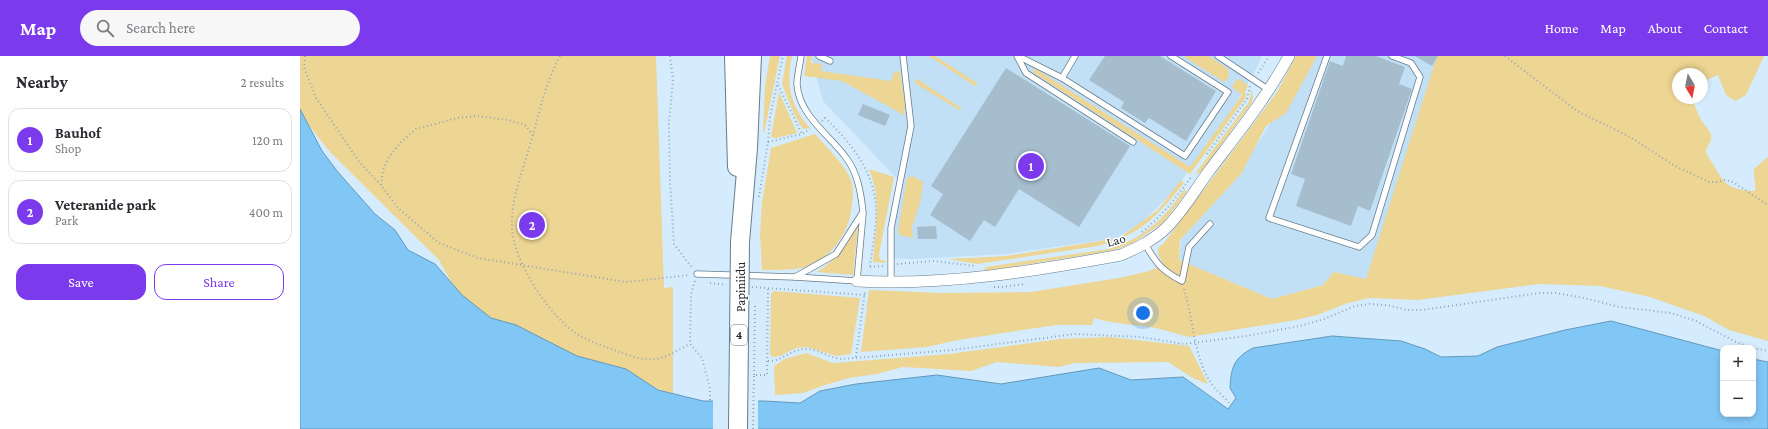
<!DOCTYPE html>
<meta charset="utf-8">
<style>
body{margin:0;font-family:"Crimson Pro",serif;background:#f7f7f7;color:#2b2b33}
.controls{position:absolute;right:12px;bottom:12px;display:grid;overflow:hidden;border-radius:8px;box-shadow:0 2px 6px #0003}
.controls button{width:36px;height:36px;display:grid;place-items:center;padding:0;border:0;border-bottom:1px solid #e1e1e2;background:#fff;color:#2b2b33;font:20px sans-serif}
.compass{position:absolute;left:1372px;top:12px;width:36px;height:36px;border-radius:50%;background:#fff;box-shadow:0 2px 6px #0003;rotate:170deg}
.you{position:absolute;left:843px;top:257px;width:14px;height:14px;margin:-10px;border:3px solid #fff;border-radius:50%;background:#1a73e8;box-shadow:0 0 0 6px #1a73e833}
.badge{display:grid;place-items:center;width:26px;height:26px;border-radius:50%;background:#7c3aed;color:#fff;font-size:13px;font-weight:700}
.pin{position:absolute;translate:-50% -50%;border:2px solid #fff;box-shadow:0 1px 4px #0006}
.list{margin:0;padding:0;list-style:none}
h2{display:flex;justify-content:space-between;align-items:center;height:52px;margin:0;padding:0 16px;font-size:17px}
h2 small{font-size:13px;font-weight:400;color:#7c7c81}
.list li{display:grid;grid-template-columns:26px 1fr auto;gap:12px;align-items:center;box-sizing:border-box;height:64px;margin:0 8px 8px;padding:0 8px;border:1px solid #e1e1e2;border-radius:12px}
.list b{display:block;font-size:15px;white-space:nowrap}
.list p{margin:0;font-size:13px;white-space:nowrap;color:#7c7c81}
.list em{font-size:13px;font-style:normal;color:#7c7c81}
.actions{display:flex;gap:8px;padding:12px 16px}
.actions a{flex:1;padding:9px 0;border:1px solid #7c3aed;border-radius:12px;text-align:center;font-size:14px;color:#7c3aed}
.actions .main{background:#7c3aed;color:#fff}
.icon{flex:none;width:22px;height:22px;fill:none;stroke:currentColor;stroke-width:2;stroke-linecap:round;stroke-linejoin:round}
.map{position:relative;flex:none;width:1468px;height:373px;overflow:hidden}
header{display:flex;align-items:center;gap:24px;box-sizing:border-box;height:56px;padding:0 20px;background:#7c3aed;color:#fff}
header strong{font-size:19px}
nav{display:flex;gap:22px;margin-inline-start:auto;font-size:14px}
.search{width:280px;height:36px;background:#f7f7f7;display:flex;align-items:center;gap:10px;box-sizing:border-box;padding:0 14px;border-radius:22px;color:#7c7c81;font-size:15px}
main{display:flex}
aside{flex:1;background:#fff}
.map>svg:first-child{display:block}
</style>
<header>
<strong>Map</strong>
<div class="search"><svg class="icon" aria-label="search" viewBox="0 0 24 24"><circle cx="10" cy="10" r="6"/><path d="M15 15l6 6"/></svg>Search here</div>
<nav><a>Home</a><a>Map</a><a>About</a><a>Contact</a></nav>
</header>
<main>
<aside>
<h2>Nearby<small>2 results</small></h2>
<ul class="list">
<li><span class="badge">1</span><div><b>Bauhof</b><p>Shop</p></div><em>120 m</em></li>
<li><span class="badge">2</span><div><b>Veteranide park</b><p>Park</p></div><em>400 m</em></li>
</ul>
<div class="actions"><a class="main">Save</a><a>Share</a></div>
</aside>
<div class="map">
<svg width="1468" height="373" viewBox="0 0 1468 373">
<rect width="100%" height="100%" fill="#d4ecfd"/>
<g fill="#c1dff5">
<polygon points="513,0 962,0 955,15 924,66 874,135 842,166 817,182 706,198 612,203 591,202 591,172 600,126 523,45 512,5"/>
<polygon points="1005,0 1140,0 1066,224 1034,216 1023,229 972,243 879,204 882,178 938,117 967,73"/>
</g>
<g fill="#edd593">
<polygon points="0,0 356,0 364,232 373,231 373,338 309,316 168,256 139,204 30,96 0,58"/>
<polygon points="470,0 480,0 464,77 463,77 465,30"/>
<path d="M487,0H492C486,29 490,49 510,72L503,73L494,58L482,28Z"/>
<polygon points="507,0 512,0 511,7 522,8 521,15 591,25 594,16 598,15 600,17 605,47 604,59 542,25 504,20"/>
<polygon points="629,0 635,0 677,27 677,29 675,30"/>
<polygon points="883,0 909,0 928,13 929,21 924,26"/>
<path d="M996,0H1017L986,57L966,70L941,118L880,184L879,204L972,243L1023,229L1034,216L1066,223L1137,0H1464L1446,39L1435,45L1426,39L1418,19L1408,23L1402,34V18H1378V42H1395L1393,45L1400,62L1411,78V84L1406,94L1407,99C1424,123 1421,134 1455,135C1456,127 1453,121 1454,113L1468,101V285L1429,274L1404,260L1350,241L1300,230L1240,228L1118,244L1069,242L1048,247L1017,259L996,264L889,281L856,272L810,266L794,262L792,269H756L658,284L627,291L561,296L569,234L642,237L731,236L819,222L849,215L864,209L858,198V192L864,187L977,36Z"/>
<polygon points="736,13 890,111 942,39 932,31 936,24 939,23 948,29 945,36 946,41 890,118 734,17 733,14"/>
<polygon points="617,23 661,52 661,54 659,54 615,27 615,24"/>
<polygon points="951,32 953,42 951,48 901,116 895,118 948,47 950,42"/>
<polygon points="479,36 497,77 476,82 471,81"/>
<path d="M515,78C528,93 543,106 551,124C555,135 552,150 550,161C544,185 523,210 496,213C484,214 473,214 462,214L460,178L462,147L471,92Z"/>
<path d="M569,113L594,121L579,198L580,204H585V207L573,206C575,173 582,145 569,113Z"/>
<polygon points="612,120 623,126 620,147 612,171 613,182 600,179 598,175 607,122"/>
<path d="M881,124L884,127C857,160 841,179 798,190L677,208L648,203L706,200L819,182L858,154Z"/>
<path d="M885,132L886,137L864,166L833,187L814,194L786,199L684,215L686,211L809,193C845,182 865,162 885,132Z"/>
<path d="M558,169L553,219L517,216C538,202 546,191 558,169Z"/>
<polygon points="474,235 560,242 551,298 536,300 507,291 496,292 480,300 472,301 470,298 471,238"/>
<polygon points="810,281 889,290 908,328 893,322 868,306 775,307 759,311 697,306 671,315 603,311 577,318 549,322 522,330 503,337 475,339 474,310 485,303 506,297 533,307 649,298 760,283"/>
</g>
<path fill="#81c7f6" stroke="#6498bb" d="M0,53L22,95L37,115L75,158L95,174L108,194L135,208L162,239L191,262L216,269L277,300L326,313L358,334L403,345H464L500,347L520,335L556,328L637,319L701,328L799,312L831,324L883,321L928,353L936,342L930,332C931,311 934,302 953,292L1032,280L1101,285L1125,293L1141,301L1178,300L1197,291L1265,274L1311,265L1423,295V358H1453V303L1468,306V373H0Z"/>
<rect fill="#d4ecfd" x="413" y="343" width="45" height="30"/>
<g fill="#a6bdce">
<polygon points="805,0 860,0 916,35 886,85 849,62 845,67 821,52 824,46 789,24"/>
<polygon points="1046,0 1076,0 1105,11 1099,28 1112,33 1070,155 1058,150 1051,170 996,150 1005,123 991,118 1030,5 1043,10"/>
<polygon points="1115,0 1138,0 1132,10"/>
<polygon points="706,12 830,90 779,171 719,133 695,171 684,164 670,185 630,159 643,138 631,130"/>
<polygon points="563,48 590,59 585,70 558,59"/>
<polygon points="636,170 637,183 618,183 617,171"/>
</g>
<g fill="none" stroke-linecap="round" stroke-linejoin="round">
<defs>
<g id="service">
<polyline points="519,0 530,5"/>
<polyline points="717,0 726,17 833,86"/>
<polyline points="718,0 762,22 885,100 928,36 871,0"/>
<polyline points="918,0 969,34"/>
<polyline points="1027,0 969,162 1059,191 1072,179 1120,21 1111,7 1092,0"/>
<polyline points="762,22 775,0"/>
<path d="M845,188C856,207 862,215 882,225L889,191L910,168"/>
<path d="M397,218L495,221L536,198L563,156C561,138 558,118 547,103C530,79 499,60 497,28C497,19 500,9 501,0"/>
<polyline points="495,221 557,225 563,158"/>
<polyline points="591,226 591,172 611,70 603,0"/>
</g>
<path id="minor" d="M557,225C645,230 734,215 821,199C837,192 852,185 865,173C882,157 895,134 909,115C937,78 967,41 989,0"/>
<g id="trunk">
<polyline points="434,0 437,111"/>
<polyline points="440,186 448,92 452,0"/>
</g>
</defs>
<use href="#service" stroke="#667c8b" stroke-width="7"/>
<use href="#minor" stroke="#667c8b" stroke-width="12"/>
<use href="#trunk" stroke="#667c8b" stroke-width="20"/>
<g stroke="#95a8b5" stroke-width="2" stroke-dasharray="1 3" stroke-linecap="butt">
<polyline points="5,0 4,11 16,42 60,107 81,129 98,152 139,187 178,202 326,226 390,219"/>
<path d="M260,0C245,28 239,58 230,89C222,117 211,142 212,171C213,205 248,257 274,276C287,285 304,290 319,296C331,300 347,306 360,302C370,300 381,292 390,288"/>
<polyline points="370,0 373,23 369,68 370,125 374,188 393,213"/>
<polyline points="1205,0 1277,55 1330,81 1375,110 1409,126 1417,126 1425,124 1433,126 1468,149"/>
<polyline points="958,17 969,0"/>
<polyline points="478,29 502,78"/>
<path d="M522,65L525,62C551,87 574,114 576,153C577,171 572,192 570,211"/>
<polyline points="468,86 502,78 510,73"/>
<polyline points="907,98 947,43 950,30"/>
<polyline points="81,129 83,114 89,101 101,86 116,73 157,62 176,60 208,64 225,69 233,79"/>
<polyline points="459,141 468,86 470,61 483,0"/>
<path d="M842,176C862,160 876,142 891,121"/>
<polyline points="597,208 634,205 675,210"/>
<polyline points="570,211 583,210"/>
<polyline points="395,225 391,238 390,288 402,302 410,333 410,345"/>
<polyline points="410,227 426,229"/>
<polyline points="452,231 565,239"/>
<polyline points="694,231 702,231 725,228"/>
<path d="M884,233C894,264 893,302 913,330C918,336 925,342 930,348"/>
<polyline points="1453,292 1468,295"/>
<polyline points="556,301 565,235"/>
<path d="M468,305C481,306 491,293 506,293C518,293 529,302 542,303L652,294L775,278L841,281L884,288L946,280L1000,270L1024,263L1055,250L1069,248L1087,249L1107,254H1122L1240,237H1256L1284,242L1320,251L1371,257L1396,265L1434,285L1453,292"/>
<polyline points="453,373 454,319 467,319 468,233"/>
</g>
<use href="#service" stroke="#fff" stroke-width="5.5"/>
<use href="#minor" stroke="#fff" stroke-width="11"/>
<use href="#trunk" stroke="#fff" stroke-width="18"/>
<defs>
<polyline id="trunk-bridge" points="438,373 440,186"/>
</defs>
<use href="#trunk-bridge" stroke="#667c8b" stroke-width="20" stroke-linecap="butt"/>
<polyline stroke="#95a8b5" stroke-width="2" stroke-dasharray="1 3" stroke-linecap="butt" points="454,319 455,248"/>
<use href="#trunk-bridge" stroke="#fff" stroke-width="18"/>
</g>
<g text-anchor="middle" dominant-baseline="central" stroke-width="3" stroke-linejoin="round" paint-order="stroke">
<rect fill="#fff" stroke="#646a6e" stroke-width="1" x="431" y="269" width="16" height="20" rx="3"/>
<g font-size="12" font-weight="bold" fill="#212a30">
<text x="439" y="279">4</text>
</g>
<g font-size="13" fill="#212a30" stroke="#fff">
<text transform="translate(816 184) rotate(-16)">Lao</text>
<text transform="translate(440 231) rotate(-90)">Papiniidu</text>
</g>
</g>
</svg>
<div class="controls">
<button>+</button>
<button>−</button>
</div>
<svg class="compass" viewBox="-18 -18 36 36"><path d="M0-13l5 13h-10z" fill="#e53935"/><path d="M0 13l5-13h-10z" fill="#7c7c81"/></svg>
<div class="you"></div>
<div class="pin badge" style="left:731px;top:110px">1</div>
<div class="pin badge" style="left:232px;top:169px">2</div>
</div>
</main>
